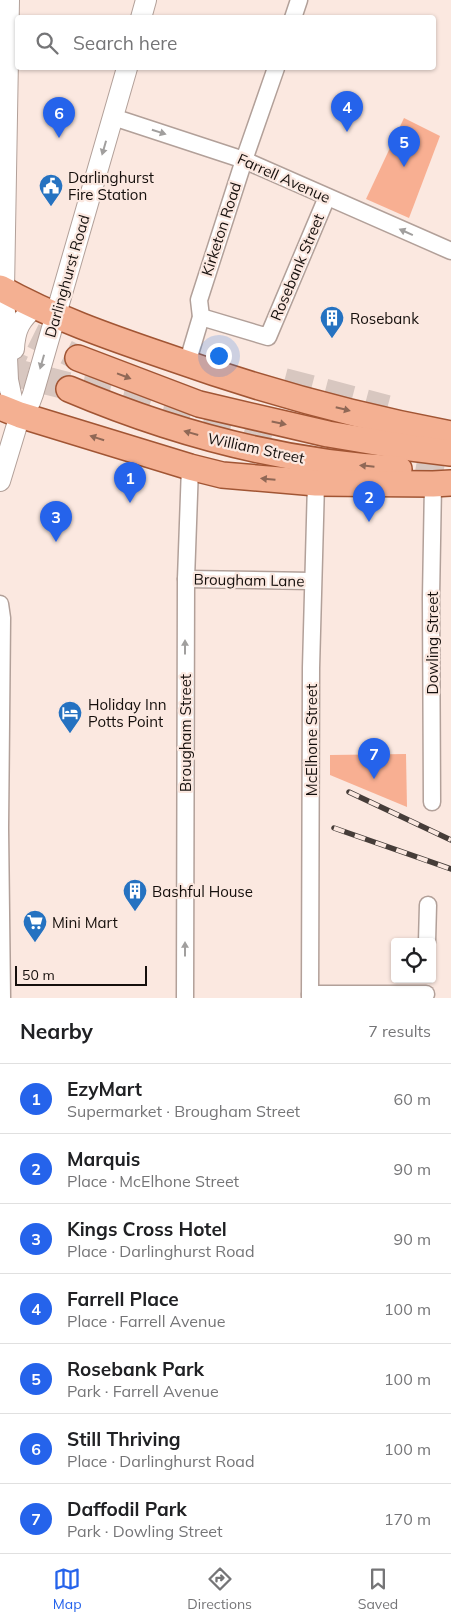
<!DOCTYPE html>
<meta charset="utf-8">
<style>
body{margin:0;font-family:Mulish,sans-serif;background:#f2f2f2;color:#202124}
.controls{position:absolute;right:15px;bottom:15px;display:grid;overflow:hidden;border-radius:5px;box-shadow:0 1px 4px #0004}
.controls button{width:45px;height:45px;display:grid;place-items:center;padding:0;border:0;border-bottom:1px solid #e0e0e0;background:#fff;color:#202124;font:25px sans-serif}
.scale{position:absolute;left:15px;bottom:12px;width:132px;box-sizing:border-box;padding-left:5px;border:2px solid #150f0c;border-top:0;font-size:14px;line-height:18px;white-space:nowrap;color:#150f0c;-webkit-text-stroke:4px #fbe8e0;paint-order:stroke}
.you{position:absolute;left:218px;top:355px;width:18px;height:18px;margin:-12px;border:4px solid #fff;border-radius:50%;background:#1a73e8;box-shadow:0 0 0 8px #1a73e833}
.badge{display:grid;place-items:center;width:32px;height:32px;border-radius:50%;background:#2563eb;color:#fff;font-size:16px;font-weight:700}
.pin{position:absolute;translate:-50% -41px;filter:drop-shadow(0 1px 2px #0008)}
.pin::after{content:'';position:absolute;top:26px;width:18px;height:15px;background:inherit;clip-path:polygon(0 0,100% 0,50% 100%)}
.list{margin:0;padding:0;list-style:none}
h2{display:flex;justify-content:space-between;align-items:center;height:65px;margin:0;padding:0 20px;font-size:21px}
h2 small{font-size:16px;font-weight:400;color:#757577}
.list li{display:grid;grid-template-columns:32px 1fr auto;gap:15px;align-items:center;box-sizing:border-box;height:70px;padding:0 20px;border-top:1px solid #e0e0e0}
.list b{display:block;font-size:19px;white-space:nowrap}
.list p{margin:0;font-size:16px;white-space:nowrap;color:#757577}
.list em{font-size:16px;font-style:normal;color:#757577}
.icon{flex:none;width:28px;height:28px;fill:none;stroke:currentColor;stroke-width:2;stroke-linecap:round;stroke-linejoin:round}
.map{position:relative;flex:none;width:451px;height:998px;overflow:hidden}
.search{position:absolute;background:#fff;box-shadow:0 1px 4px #0004;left:15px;right:15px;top:15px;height:55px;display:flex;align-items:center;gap:12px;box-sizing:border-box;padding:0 18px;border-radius:5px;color:#757577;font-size:19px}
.sheet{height:555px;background:#fff}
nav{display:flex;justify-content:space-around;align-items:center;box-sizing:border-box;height:70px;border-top:1px solid #e0e0e0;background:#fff;font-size:14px;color:#757577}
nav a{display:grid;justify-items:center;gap:2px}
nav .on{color:#2563eb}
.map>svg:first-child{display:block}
</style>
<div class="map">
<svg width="451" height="998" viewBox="0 0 451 998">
<rect width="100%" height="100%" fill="#fbe8e0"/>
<g fill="#f8af92">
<polygon points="404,118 440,136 409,218 366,199"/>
<polygon points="406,754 407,807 330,775 330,755"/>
</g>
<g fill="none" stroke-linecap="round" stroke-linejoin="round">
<g stroke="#d8c7c0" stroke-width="25" stroke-dasharray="25 12" stroke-linecap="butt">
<polyline points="0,319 78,358"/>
<polyline points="0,358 69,389"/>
</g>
<g stroke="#d8c7c0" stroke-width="28" stroke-dasharray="28 14" stroke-linecap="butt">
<polyline points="0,369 144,405 278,443"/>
<polyline points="284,382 387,409"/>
<polyline points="374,462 451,477"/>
</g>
<defs>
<g id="minor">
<polyline points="293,18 299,0"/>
<polyline points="113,117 244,160 451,251"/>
<polyline points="201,317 268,337 327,197"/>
<polyline points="187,364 201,317 199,300 244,160 276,68"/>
<polyline points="186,579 312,581"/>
<polyline points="0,604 2,618 0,828 2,998"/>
<polyline points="432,802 431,598 433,484"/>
<polyline points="427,942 428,905"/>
<polyline points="310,994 426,994"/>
<polyline points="185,998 186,579 190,467"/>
<polyline points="310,998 311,668 316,483"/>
</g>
<g id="tertiary">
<polyline points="9,0 4,290 8,380 12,399 20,415"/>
<polyline points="141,18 146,0"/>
<path d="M14,349C15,329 20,320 35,307"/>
<polyline points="0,481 20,415 30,402 33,394 127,68"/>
</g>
<g id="primary">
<path d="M0,288C52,317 109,337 165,356C258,389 354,416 451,434"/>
<polyline points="78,358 199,404 328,434 411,448 451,453"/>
<path d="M69,389C173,433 285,463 399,469"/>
<polyline points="0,407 20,415 190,467 222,475 316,483 433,484 451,483"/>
</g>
</defs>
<use href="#minor" stroke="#b2a099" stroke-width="19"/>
<use href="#tertiary" stroke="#b2a099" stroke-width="22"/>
<use href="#primary" stroke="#a15534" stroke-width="28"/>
<use href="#minor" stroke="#fff" stroke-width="16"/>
<use href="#tertiary" stroke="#fff" stroke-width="20"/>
<use href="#primary" stroke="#f4b092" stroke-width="25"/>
<defs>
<g id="rail">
<polyline points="349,792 451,840"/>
<polyline points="334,828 451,869"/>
</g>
</defs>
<use href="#rail" stroke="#463d39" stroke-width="5.5"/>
<use href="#rail" stroke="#fbe8e0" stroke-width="4" stroke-dasharray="11" stroke-linecap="butt"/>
</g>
<defs><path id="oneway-solid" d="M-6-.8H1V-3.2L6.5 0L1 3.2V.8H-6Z" transform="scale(1.25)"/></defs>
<g fill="#a19f9e">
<use href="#oneway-solid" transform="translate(159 132) rotate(18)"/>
<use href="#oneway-solid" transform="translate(104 148) rotate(106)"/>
<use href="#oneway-solid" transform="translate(406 232) rotate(-156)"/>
<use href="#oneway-solid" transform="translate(42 362) rotate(106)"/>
<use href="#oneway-solid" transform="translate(185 647) rotate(-90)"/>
<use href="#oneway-solid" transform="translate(185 949) rotate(-90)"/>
</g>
<g fill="#906856">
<use href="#oneway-solid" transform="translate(124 376) rotate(21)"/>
<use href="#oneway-solid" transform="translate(343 409) rotate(14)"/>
<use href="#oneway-solid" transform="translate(279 423) rotate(12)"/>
<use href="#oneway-solid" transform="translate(191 433) rotate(-164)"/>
<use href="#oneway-solid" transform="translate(97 438) rotate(-162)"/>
<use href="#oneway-solid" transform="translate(367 466) rotate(-174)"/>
<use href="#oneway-solid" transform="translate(268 479) rotate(-175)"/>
</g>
<defs>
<symbol id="civic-pin" viewBox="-11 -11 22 30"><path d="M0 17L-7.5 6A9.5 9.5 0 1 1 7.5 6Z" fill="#2572c1" stroke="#fbe8e0"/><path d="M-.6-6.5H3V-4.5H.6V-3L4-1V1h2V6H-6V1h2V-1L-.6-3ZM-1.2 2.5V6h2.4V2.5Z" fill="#fff"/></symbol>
<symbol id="building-pin" viewBox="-11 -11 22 30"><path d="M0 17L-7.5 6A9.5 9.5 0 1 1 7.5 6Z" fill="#2572c1" stroke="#fbe8e0"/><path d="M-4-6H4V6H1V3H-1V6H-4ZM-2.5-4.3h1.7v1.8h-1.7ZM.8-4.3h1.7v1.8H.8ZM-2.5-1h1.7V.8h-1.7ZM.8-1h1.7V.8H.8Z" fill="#fff"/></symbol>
<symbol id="hotel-pin" viewBox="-11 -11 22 30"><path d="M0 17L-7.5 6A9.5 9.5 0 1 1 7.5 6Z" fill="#2572c1" stroke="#fbe8e0"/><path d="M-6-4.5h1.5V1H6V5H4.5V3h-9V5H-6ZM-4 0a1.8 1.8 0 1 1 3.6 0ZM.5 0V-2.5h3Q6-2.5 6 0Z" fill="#fff"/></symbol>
<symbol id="supermarket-pin" viewBox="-11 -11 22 30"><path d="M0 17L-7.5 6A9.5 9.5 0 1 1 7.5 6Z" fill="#2572c1" stroke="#fbe8e0"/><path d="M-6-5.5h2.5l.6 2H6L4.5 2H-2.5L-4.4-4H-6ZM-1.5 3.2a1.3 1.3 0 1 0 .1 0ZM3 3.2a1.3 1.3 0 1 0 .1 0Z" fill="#fff"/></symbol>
</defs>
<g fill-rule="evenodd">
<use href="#civic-pin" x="37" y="172" width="28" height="38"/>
<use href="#building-pin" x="318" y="304" width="28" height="38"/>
<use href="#hotel-pin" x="56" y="699" width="28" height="38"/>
<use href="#building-pin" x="121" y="877" width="28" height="38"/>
<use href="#supermarket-pin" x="21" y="908" width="28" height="38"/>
</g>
<g text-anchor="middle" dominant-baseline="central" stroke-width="4.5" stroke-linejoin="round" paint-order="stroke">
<g font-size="15" fill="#150f0c" stroke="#fbe8e0" text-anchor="start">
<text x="68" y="177">Darlinghurst<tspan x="68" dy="17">Fire Station</tspan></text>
<text x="350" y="318">Rosebank</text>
<text x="88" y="704">Holiday Inn<tspan x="88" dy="17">Potts Point</tspan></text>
<text x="152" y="891">Bashful House</text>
<text x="52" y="922">Mini Mart</text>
</g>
<g font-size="15" fill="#150f0c" stroke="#fbe8e0">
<text transform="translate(284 178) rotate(24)">Farrell Avenue</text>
<text transform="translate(221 229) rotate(-72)">Kirketon Road</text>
<text transform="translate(297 267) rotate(-67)">Rosebank Street</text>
<text transform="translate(67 276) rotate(-74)">Darlinghurst Road</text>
<text transform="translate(256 448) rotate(12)">William Street</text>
<text transform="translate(249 580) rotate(1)">Brougham Lane</text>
<text transform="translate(432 643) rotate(-90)">Dowling Street</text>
<text transform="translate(185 733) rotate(-90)">Brougham Street</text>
<text transform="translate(311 740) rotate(-90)">McElhone Street</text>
</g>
</g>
</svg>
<div class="controls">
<button><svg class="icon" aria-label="locate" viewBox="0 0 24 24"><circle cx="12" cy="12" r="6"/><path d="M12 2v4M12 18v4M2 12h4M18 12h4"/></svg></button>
</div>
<div class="scale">50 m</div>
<div class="you"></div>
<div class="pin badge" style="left:130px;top:503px">1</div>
<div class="pin badge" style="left:369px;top:522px">2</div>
<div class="pin badge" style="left:56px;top:542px">3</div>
<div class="pin badge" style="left:347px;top:132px">4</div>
<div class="pin badge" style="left:404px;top:167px">5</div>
<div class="pin badge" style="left:59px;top:138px">6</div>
<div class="pin badge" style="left:374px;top:779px">7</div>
<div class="search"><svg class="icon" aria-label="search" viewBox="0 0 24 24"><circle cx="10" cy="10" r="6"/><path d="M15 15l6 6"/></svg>Search here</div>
</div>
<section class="sheet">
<h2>Nearby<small>7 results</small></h2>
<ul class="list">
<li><span class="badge">1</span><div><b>EzyMart</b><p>Supermarket · Brougham Street</p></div><em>60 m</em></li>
<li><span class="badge">2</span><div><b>Marquis</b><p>Place · McElhone Street</p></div><em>90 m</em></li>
<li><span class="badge">3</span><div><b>Kings Cross Hotel</b><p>Place · Darlinghurst Road</p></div><em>90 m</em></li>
<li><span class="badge">4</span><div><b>Farrell Place</b><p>Place · Farrell Avenue</p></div><em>100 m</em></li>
<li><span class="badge">5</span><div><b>Rosebank Park</b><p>Park · Farrell Avenue</p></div><em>100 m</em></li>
<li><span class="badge">6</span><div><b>Still Thriving</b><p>Place · Darlinghurst Road</p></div><em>100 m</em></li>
<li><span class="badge">7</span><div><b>Daffodil Park</b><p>Park · Dowling Street</p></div><em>170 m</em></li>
</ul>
</section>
<nav>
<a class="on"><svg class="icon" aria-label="map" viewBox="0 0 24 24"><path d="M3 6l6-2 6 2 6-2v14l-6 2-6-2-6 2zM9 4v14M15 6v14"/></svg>Map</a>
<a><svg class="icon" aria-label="directions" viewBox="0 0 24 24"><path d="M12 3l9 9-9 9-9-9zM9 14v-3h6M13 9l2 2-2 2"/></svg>Directions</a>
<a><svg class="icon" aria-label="saved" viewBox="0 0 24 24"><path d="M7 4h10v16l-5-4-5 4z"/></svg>Saved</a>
</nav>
